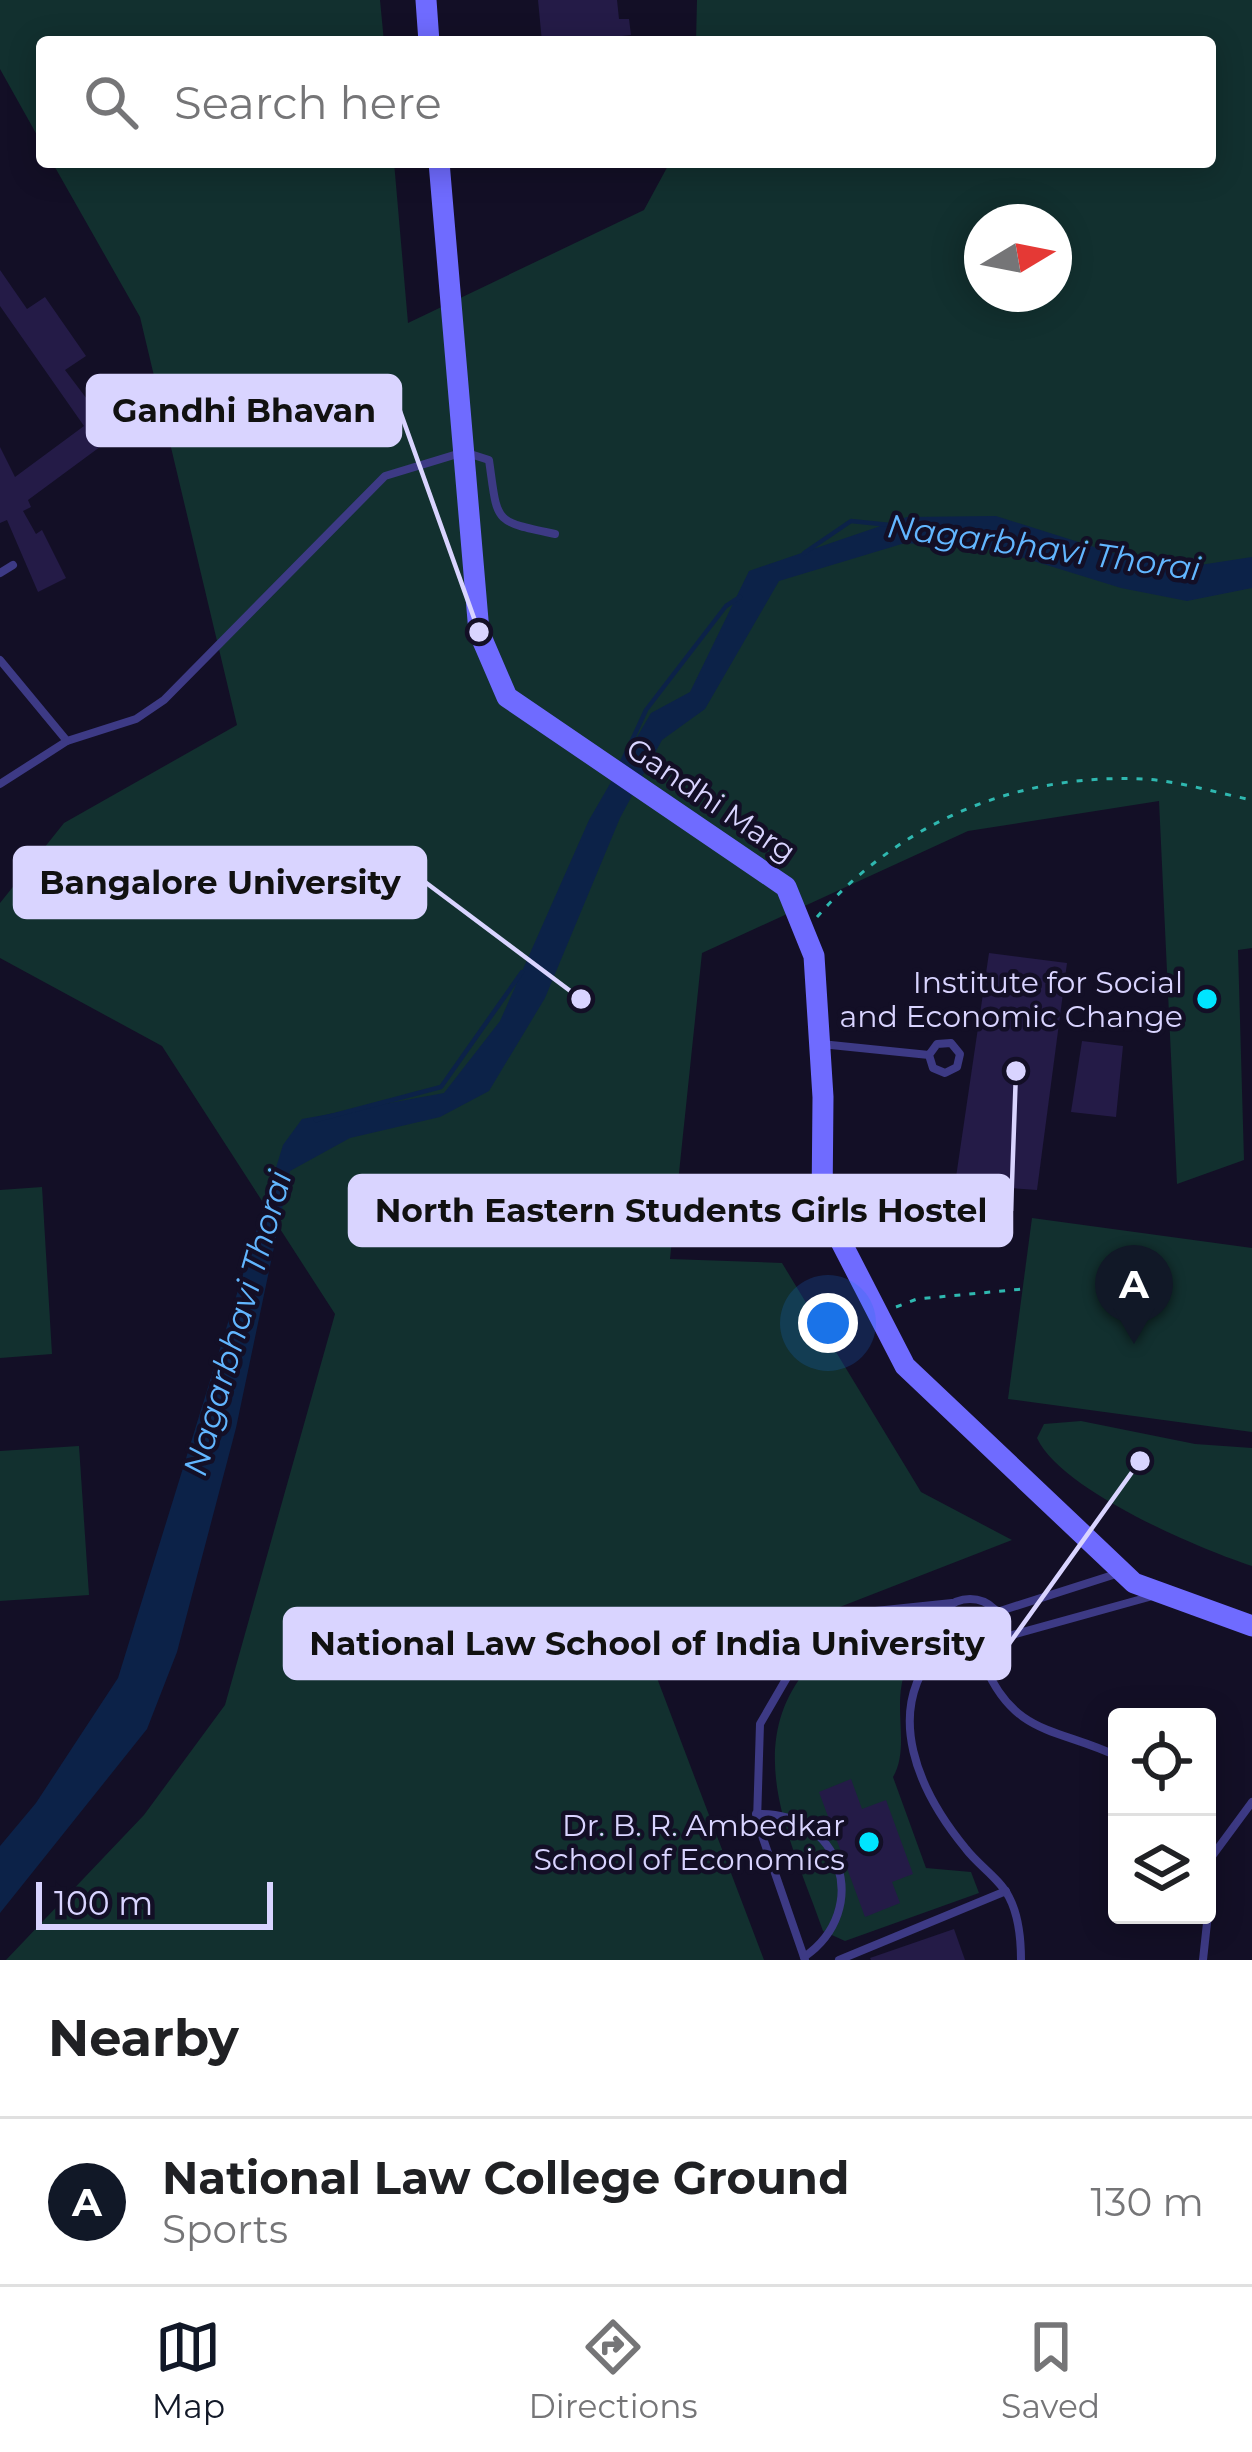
<!DOCTYPE html>
<style>
body{margin:0;font-family:Montserrat,sans-serif;background:#f2f2f2;color:#202124}
.controls{position:absolute;right:36px;bottom:36px;display:grid;overflow:hidden;border-radius:12px;box-shadow:0 6px 30px #0003}
.controls button{width:108px;height:108px;display:grid;place-items:center;padding:0;border:0;border-bottom:3px solid #e0e0e0;background:#fff;color:#202124;font:60px sans-serif}
.compass{position:absolute;left:964px;top:204px;width:108px;height:108px;border-radius:50%;background:#fff;box-shadow:0 6px 30px #0003;rotate:80deg}
.scale{position:absolute;left:36px;bottom:30px;width:237px;box-sizing:border-box;padding-left:12px;border:6px solid #d9d4ff;border-top:0;font-size:33px;line-height:42px;white-space:nowrap;color:#d9d4ff;-webkit-text-stroke:9px #130f26;paint-order:stroke}
.you{position:absolute;left:828px;top:1323px;width:42px;height:42px;margin:-30px;border:9px solid #fff;border-radius:50%;background:#1a73e8;box-shadow:0 0 0 18px #1a73e833}
.badge{display:grid;place-items:center;width:78px;height:78px;border-radius:50%;background:#111827;color:#fff;font-size:39px;font-weight:700}
.pin{position:absolute;translate:-50% -99px;filter:drop-shadow(0 3px 6px #0008)}
.pin::after{content:'';position:absolute;top:63px;width:42px;height:36px;background:inherit;clip-path:polygon(0 0,100% 0,50% 100%)}
.list{margin:0;padding:0;list-style:none}
h2{display:flex;justify-content:space-between;align-items:center;height:156px;margin:0;padding:0 48px;font-size:51px}
h2 small{font-size:39px;font-weight:400;color:#757577}
.list li{display:grid;grid-template-columns:78px 1fr auto;gap:36px;align-items:center;box-sizing:border-box;height:168px;padding:0 48px;border-top:3px solid #e0e0e0}
.list b{display:block;font-size:45px;white-space:nowrap}
.list p{margin:0;font-size:39px;white-space:nowrap;color:#757577}
.list em{font-size:39px;font-style:normal;color:#757577}
.icon{flex:none;width:66px;height:66px;fill:none;stroke:currentColor;stroke-width:2;stroke-linecap:round;stroke-linejoin:round}
.map{position:relative;flex:none;width:1252px;height:1960px;overflow:hidden}
.search{position:absolute;background:#fff;box-shadow:0 6px 30px #0003;left:36px;right:36px;top:36px;height:132px;display:flex;align-items:center;gap:30px;box-sizing:border-box;padding:0 42px;border-radius:12px;color:#757577;font-size:45px}
.sheet{height:324px;background:#fff}
nav{display:flex;justify-content:space-around;align-items:center;box-sizing:border-box;height:168px;border-top:3px solid #e0e0e0;background:#fff;font-size:33px;color:#757577}
nav a{display:grid;justify-items:center;gap:6px}
nav .on{color:#111827}
.map>svg:first-child{display:block}
</style>
<div class="map">
<svg width="1252" height="1960" viewBox="0 0 1252 1960">
<rect width="100%" height="100%" fill="#130f26"/>
<g fill="#12302f" fill-rule="evenodd">
<polygon points="0,0 380,0 384,42 42,42 42,144 0,69"/>
<path d="M697,0H1252V948L1238,950L1244,1160L1177,1184L1159,801L968,831L702,953L670,1259L782,1263L921,1492L1012,1540L657,1678L764,1960H6L144,1815L225,1705L335,1314L162,1046L0,958V903L64,823L237,725L140,317L52,162H394L408,323L644,210L670,162H1210V42H696ZM982,222H1054V294H982Z"/>
<polygon points="42,1187 52,1354 0,1358 0,1190"/>
<polygon points="1032,1218 1252,1248 1252,1432 1008,1399"/>
<path d="M1081,1421L1195,1444L1252,1448V1566C1197,1548 1061,1490 1037,1438L1044,1424Z"/>
<polygon points="79,1446 89,1595 0,1601 0,1451"/>
<path d="M875,1625L904,1675C893,1710 910,1747 893,1777L926,1868L971,1872L979,1893L845,1941L823,1931C794,1846 740,1750 807,1669C826,1646 846,1632 875,1625Z"/>
</g>
<polygon fill="#0c2248" points="996,516 1167,570 1252,557 1252,588 1187,601 1121,588 998,550 905,543 779,581 705,709 662,740 620,818 545,998 489,1091 440,1117 350,1138 290,1171 236,1428 177,1652 147,1729 0,1913 0,1846 36,1803 118,1678 283,1145 302,1119 444,1093 500,1021 589,820 651,713 690,692 749,571 907,517"/>
<g fill="none" stroke-linecap="round" stroke-linejoin="round">
<g stroke="#0c2248" stroke-width="4.5">
<polyline points="804,553 851,521 890,525"/>
<polyline points="1139,562 1181,568"/>
<polyline points="622,762 646,710 726,606 740,597"/>
<polyline points="316,1120 441,1087 522,972"/>
</g>
</g>
<g fill="#241b47">
<polygon points="538,0 617,0 619,19 629,19 631,35 622,36 623,42 542,42"/>
<polygon points="0,270 27,309 45,297 86,356 65,370 99,415 116,403 131,424 28,500 31,507 23,511 36,534 42,530 66,578 38,592 7,520 0,523 0,447 15,477 84,426 0,306"/>
<polygon points="989,953 1067,963 1037,1190 955,1184"/>
<polygon points="1082,1041 1123,1046 1116,1117 1071,1112"/>
<polygon points="851,1779 862,1809 886,1800 913,1874 892,1882 900,1903 865,1917 819,1792"/>
<polygon points="954,1929 965,1960 871,1960 870,1958"/>
</g>
<g fill="none" stroke-linecap="round" stroke-linejoin="round">
<g stroke="#2fb8b0" stroke-width="3" stroke-dasharray="6 9" stroke-linecap="butt">
<path d="M817,917C900,822 1017,773 1144,779C1179,781 1217,793 1252,800"/>
<polyline points="896,1307 917,1299 1023,1289"/>
</g>
<g stroke="#3d3a85" stroke-width="8">
<polyline points="0,573 13,565"/>
<path d="M0,660L67,741L136,719L164,700L385,476L464,452L489,460C498,523 492,521 555,534"/>
<polyline points="0,784 67,741"/>
<polyline points="821,1044 929,1055 937,1044 951,1043 960,1054 957,1067 945,1073 933,1068 929,1055"/>
<circle cx="970" cy="1634" r="35"/>
<polyline points="997,1612 1116,1574"/>
<polyline points="1005,1637 1149,1597"/>
<path d="M938,1649C882,1712 919,1792 966,1849C978,1865 1000,1879 1009,1897C1019,1916 1021,1939 1021,1960"/>
<path d="M985,1666C1015,1736 1058,1728 1117,1756"/>
<path d="M756,1814C841,1810 873,1910 804,1957"/>
<polyline points="1210,1859 1252,1802"/>
<polyline points="805,1960 757,1821 760,1724 796,1662 856,1613 952,1603"/>
<polyline points="839,1960 1006,1891"/>
<polyline points="1203,1960 1211,1886 1207,1852"/>
</g>
<g stroke="#6f6bff" stroke-width="21">
<polyline points="426,0 429,42"/>
<polyline points="439,162 479,632 507,697 786,887 814,956 823,1097 822,1205 905,1366 1134,1583 1252,1626"/>
</g>
</g>
<g fill="#00e5ff" stroke="#130f26" stroke-width="4.5">
<circle cx="1207" cy="999" r="12"/>
<circle cx="869" cy="1842" r="12"/>
</g>
<g text-anchor="middle" dominant-baseline="central" stroke-width="9" stroke-linejoin="round" paint-order="stroke">
<g font-size="30" fill="#d9d4ff" stroke="#130f26">
<text transform="translate(711 800) rotate(34)">Gandhi Marg</text>
</g>
<g font-size="30" fill="#d9d4ff" stroke="#130f26" text-anchor="end">
<text x="1183" y="982">Institute for Social<tspan x="1183" dy="34">and Economic Change</tspan></text>
<text x="845" y="1825">Dr. B. R. Ambedkar<tspan x="845" dy="34">School of Economics</tspan></text>
</g>
<g font-size="33" font-style="italic" fill="#62b6ff" stroke="#130f26">
<text transform="translate(1044 547) rotate(8)">Nagarbhavi Thorai</text>
<text transform="translate(237 1323) rotate(-74)">Nagarbhavi Thorai</text>
</g>
</g>
<path fill="none" stroke="#d9d4ff" stroke-width="4.5" d="M479 632L400 411M581 999L425 882M1016 1071L1011 1211M1140 1461L1009 1644"/>
<g fill="#d9d4ff" stroke="#130f26" stroke-width="4.5">
<circle cx="479" cy="632" r="12"/>
<circle cx="581" cy="999" r="12"/>
<circle cx="1016" cy="1071" r="12"/>
<circle cx="1140" cy="1461" r="12"/>
</g>
<g fill="#d9d4ff" stroke="#d9d4ff" stroke-width="4.5">
<rect x="88" y="376" width="312" height="69" rx="12"/>
<rect x="15" y="848" width="410" height="69" rx="12"/>
<rect x="350" y="1176" width="661" height="69" rx="12"/>
<rect x="285" y="1609" width="724" height="69" rx="12"/>
</g>
<g font-size="33" text-anchor="middle" font-weight="bold" fill="#111">
<text x="244" y="422">Gandhi Bhavan</text>
<text x="220" y="894">Bangalore University</text>
<text x="681" y="1222">North Eastern Students Girls Hostel</text>
<text x="647" y="1655">National Law School of India University</text>
</g>
</svg>
<div class="controls">
<button><svg class="icon" aria-label="locate" viewBox="0 0 24 24"><circle cx="12" cy="12" r="6"/><path d="M12 2v4M12 18v4M2 12h4M18 12h4"/></svg></button>
<button><svg class="icon" aria-label="layers" viewBox="0 0 24 24"><path d="M12 4l9 5-9 5-9-5zM3 14l9 5 9-5"/></svg></button>
</div>
<svg class="compass" viewBox="-18 -18 36 36"><path d="M0-13l5 13h-10z" fill="#e53935"/><path d="M0 13l5-13h-10z" fill="#757577"/></svg>
<div class="scale">100 m</div>
<div class="you"></div>
<div class="pin badge" style="left:1134px;top:1344px">A</div>
<div class="search"><svg class="icon" aria-label="search" viewBox="0 0 24 24"><circle cx="10" cy="10" r="6"/><path d="M15 15l6 6"/></svg>Search here</div>
</div>
<section class="sheet">
<h2>Nearby<small></small></h2>
<ul class="list">
<li><span class="badge">A</span><div><b>National Law College Ground</b><p>Sports</p></div><em>130 m</em></li>
</ul>
</section>
<nav>
<a class="on"><svg class="icon" aria-label="map" viewBox="0 0 24 24"><path d="M3 6l6-2 6 2 6-2v14l-6 2-6-2-6 2zM9 4v14M15 6v14"/></svg>Map</a>
<a><svg class="icon" aria-label="directions" viewBox="0 0 24 24"><path d="M12 3l9 9-9 9-9-9zM9 14v-3h6M13 9l2 2-2 2"/></svg>Directions</a>
<a><svg class="icon" aria-label="saved" viewBox="0 0 24 24"><path d="M7 4h10v16l-5-4-5 4z"/></svg>Saved</a>
</nav>
